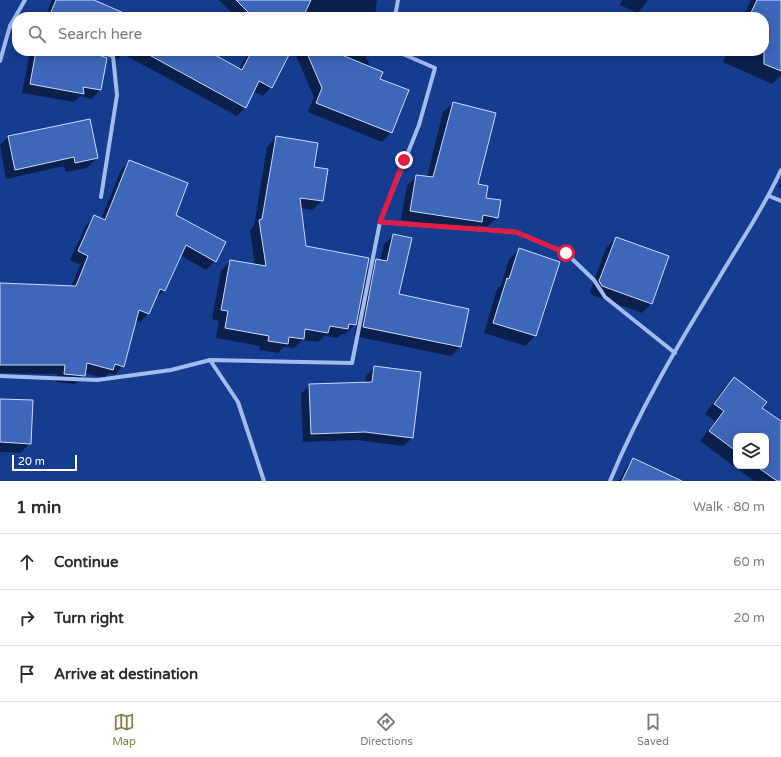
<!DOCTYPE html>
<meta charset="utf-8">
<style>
body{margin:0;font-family:"Varela Round",sans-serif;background:#f2f2f3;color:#2b2b33}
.controls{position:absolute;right:12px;bottom:12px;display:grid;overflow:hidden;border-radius:8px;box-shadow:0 2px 10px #0003}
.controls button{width:36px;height:36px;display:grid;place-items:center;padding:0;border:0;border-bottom:1px solid #e1e1e2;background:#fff;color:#2b2b33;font:20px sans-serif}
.scale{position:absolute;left:12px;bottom:10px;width:65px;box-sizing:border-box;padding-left:4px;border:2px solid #fff;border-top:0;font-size:11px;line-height:14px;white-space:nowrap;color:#fff;-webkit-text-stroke:3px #163c90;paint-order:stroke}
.stop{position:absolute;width:12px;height:12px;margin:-9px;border:3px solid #e11d48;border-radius:50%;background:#fff}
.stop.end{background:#e11d48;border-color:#fff;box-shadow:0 1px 4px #0008}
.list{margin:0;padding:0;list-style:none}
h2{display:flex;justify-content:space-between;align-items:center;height:52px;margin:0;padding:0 16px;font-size:17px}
h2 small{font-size:13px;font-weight:400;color:#7c7c81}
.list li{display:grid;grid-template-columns:26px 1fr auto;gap:12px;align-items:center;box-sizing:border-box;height:56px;padding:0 16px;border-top:1px solid #e1e1e2}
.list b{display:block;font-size:15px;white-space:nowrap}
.list em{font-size:13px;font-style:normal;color:#7c7c81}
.icon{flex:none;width:22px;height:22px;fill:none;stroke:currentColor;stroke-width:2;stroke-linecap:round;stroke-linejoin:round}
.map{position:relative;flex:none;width:781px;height:481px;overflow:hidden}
.search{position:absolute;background:#fff;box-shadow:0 2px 10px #0003;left:12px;right:12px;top:12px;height:44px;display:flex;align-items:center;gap:10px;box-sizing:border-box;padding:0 14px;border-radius:16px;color:#7c7c81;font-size:15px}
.sheet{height:220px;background:#fff}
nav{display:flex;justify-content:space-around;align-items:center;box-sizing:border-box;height:56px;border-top:1px solid #e1e1e2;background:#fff;font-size:11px;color:#7c7c81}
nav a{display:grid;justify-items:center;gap:2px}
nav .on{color:#8a7f48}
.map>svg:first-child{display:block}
</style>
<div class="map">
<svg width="781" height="481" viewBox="0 0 781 481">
<rect width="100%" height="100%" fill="#163c90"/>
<g fill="#0007" fill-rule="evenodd">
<polygon points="52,0 91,0 130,17 45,17"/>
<polygon points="219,0 377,0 375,15 372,17 236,17"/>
<polygon points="622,0 648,0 638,13 620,5"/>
<polygon points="751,0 781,0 781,75 772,84 723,62 728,51 764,51 764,17 743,17"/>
<polygon points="30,51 206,51 239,69 249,51 290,51 271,87 263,96 253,91 245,108 237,116 123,54 117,60 103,54 100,57 100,90 91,99 80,96 74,102 22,93"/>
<polygon points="294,51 363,51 371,68 379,79 408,91 391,133 382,142 308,112 314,97"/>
<polygon points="453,103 476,185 497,217 487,227 478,225 471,231 401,220 407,185 417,176 427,177 443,112"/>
<polygon points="8,137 97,158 87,168 66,172 64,166 6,179 0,145"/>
<polygon points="276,137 313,168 322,201 312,210 300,208 305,247 366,271 377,260 380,261 384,244 394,235 398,295 468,310 460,347 451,356 354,336 357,323 345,334 342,334 337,338 325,336 318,342 302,340 294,348 284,347 278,353 259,350 260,346 216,338 219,321 212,319 221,271 230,261 255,266 250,230 254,226 267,147"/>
<polygon points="129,161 215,261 206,270 180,255 164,291 154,299 148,314 140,322 135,321 123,366 115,375 109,373 104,378 85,373 75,384 56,382 57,374 0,373 0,284 71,287 80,265 70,260 86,225 95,216 101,219 121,170"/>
<polygon points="781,181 781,188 778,187"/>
<polygon points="616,238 651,304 642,313 592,295 590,292 606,248"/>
<polygon points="519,250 559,262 535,336 525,346 484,333 497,289 501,285 509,259"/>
<polygon points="375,367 420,373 412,438 403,446 356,440 303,442 301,394 309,385 365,383 366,376"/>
<path d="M734,379L761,408L781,422V481H754L700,441L715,421L705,414L724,388ZM736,436H766V466H736Z"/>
<polygon points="0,400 30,443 20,453 0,452"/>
<polygon points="634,459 679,481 619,481 627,466"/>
</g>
<g fill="#3e66b9" stroke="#cadafb">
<polygon points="56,0 94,0 133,17 49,17"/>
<polygon points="236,0 311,0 303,17 253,17"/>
<polygon points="757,0 781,0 781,71 764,64 764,17 749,17"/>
<polygon points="36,51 94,51 96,54 107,58 101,90 83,87 84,94 30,84"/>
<polygon points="142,51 208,51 242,70 252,51 291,51 272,88 259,81 246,108"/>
<polygon points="306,51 332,51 383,72 380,79 409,90 392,133 316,103 322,88"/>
<polygon points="453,102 496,113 478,184 488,186 486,198 501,200 498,218 483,215 482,222 410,211 416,175 433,177"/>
<polygon points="90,119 98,158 75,163 74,157 15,170 8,136"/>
<polygon points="276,136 318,143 314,167 328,169 323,201 300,198 306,246 369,258 356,325 349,324 348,329 330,326 328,333 305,329 304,339 289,337 288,344 268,341 269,336 225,328 228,311 221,310 230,260 266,266 259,220 262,219"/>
<polygon points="129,160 188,183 176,215 226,242 216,262 186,245 165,291 160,289 149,314 139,310 124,367 115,364 113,370 87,363 85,376 64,374 65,365 0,365 0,283 76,286 88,256 78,251 94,215 105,220"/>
<polygon points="393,234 412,238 399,294 469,309 461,347 363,327 376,259 387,261"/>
<polygon points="616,237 669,256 652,304 602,286 599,281"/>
<polygon points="519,248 560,262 536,336 493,323 507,278 509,279"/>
<polygon points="374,366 421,372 413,438 365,432 311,434 309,384 372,382"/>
<polygon points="734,377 767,402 762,408 781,421 781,481 777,481 756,466 766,466 766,436 736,436 736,451 709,431 724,411 714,404"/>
<polygon points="0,399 33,400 31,444 0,442"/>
<polygon points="633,458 682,481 622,481"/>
</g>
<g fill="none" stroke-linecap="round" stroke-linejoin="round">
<g stroke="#a3bcf0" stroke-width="4">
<polyline points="395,17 398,0"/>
<polyline points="10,26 17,29"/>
<polyline points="97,51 113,56 117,95 101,197"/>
<polyline points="0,61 10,26 25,0"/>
<polyline points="769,196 781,201"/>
<polyline points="380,222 516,232 566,253 594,280 605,297 675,353"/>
<polyline points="210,360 238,402 264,481"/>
<polyline points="0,376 97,380 171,370 210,360 352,363 380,222 419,125 435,68 396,51"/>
<path d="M610,481C639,410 679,343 719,278C740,242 764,208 781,170"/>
</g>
</g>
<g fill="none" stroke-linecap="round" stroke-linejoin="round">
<polyline stroke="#e11d48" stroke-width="5" points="404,160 380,222 516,232 566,253"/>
</g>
</svg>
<div class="controls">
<button><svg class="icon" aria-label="layers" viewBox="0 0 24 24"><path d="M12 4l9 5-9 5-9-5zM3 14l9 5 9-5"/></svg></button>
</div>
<div class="scale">20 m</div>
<div class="stop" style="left:566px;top:253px"></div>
<div class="stop end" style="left:404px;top:160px"></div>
<div class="search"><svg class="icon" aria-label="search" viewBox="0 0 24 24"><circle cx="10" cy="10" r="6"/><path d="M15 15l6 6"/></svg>Search here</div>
</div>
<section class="sheet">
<h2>1 min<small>Walk · 80 m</small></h2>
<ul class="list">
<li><svg class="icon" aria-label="ahead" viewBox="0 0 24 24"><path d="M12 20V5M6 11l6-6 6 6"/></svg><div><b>Continue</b></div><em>60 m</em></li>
<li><svg class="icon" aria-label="right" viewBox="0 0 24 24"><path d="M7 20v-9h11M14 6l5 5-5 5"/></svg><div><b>Turn right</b></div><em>20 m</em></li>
<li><svg class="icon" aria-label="arrive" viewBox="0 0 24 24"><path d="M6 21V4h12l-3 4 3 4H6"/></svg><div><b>Arrive at destination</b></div></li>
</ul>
</section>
<nav>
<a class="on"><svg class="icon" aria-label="map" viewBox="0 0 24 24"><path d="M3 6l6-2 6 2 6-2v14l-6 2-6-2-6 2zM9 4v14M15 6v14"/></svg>Map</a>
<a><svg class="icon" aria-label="directions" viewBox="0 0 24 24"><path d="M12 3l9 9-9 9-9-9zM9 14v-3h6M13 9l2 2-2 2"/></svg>Directions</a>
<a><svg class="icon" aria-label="saved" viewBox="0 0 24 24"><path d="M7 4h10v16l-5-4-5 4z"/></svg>Saved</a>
</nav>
